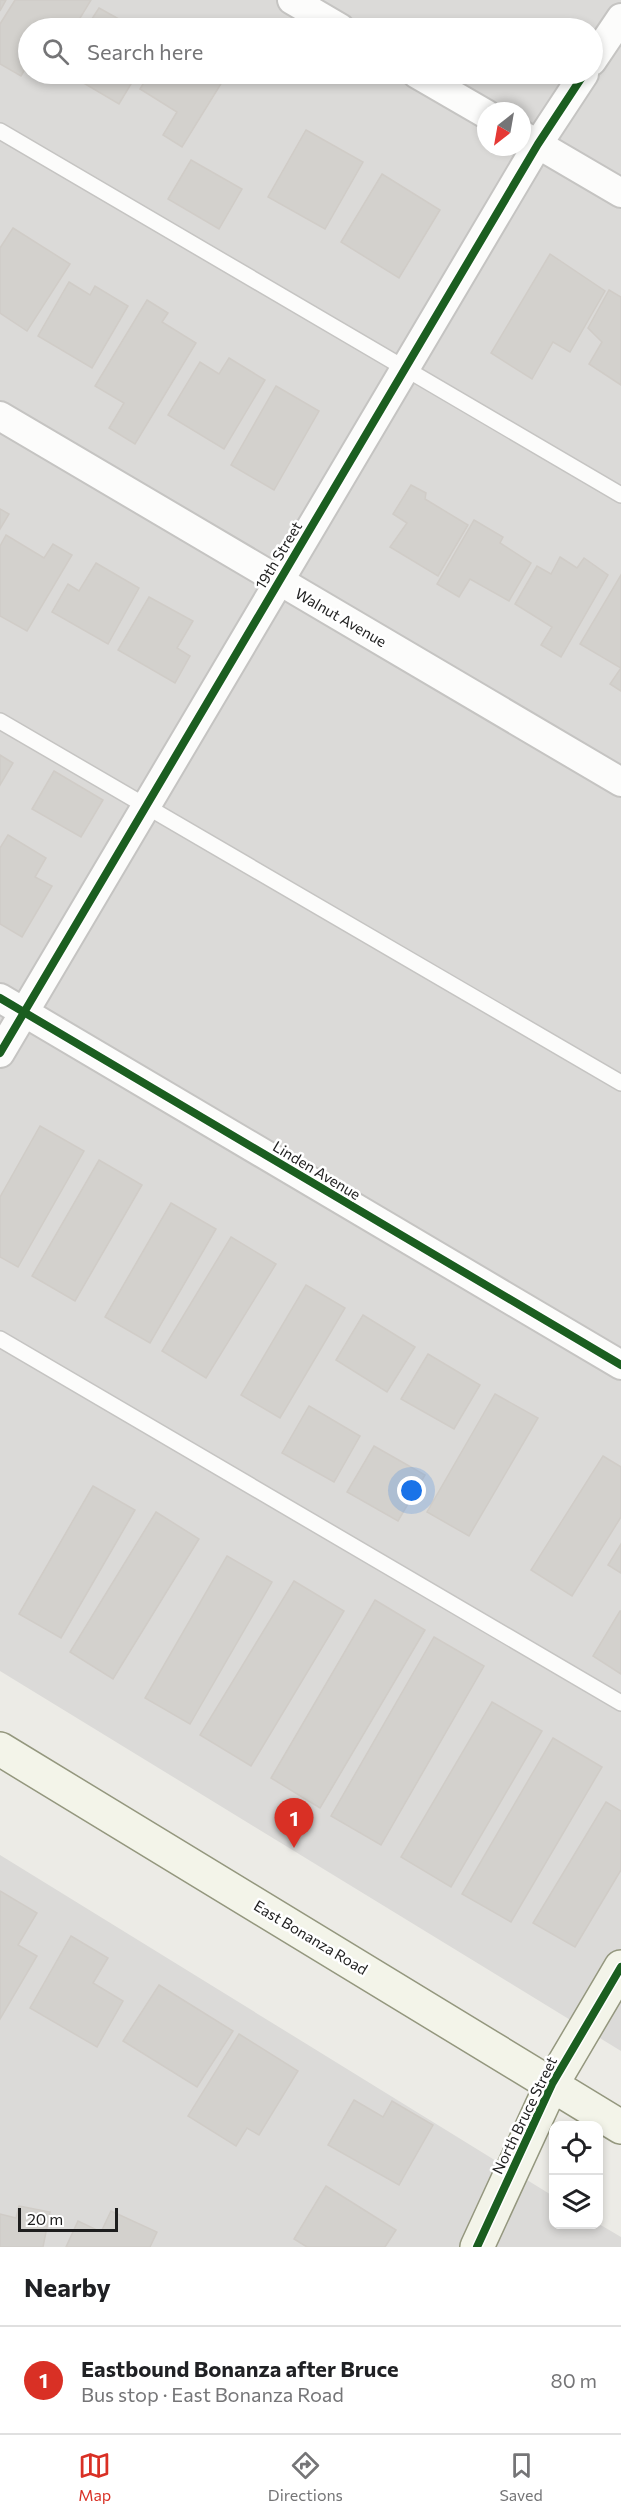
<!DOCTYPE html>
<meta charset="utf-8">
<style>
body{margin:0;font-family:Commissioner,sans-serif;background:#f6f6f6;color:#202124}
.controls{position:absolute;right:18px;bottom:18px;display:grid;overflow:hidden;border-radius:12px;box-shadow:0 3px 9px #0003}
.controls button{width:54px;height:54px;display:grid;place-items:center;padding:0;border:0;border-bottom:2px solid #e0e0e0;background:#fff;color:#202124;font:30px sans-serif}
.compass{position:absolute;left:477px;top:102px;width:54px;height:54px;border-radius:50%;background:#fff;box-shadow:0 3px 9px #0003;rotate:211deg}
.scale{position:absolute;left:18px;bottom:15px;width:100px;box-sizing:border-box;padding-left:6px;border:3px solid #1e1e1e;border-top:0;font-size:16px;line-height:21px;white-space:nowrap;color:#1e1e1e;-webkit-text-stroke:4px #fff;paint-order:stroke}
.you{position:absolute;left:412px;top:1491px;width:21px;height:21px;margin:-15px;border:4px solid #fff;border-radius:50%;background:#1a73e8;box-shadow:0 0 0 9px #1a73e833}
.badge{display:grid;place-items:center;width:39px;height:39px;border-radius:50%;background:#d93025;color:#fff;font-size:20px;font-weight:700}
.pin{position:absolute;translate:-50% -50px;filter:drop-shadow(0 2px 3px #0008)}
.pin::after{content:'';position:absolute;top:32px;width:21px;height:18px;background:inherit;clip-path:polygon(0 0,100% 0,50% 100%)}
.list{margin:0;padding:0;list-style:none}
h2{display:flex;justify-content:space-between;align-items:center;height:78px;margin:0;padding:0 24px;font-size:26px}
h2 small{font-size:20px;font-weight:400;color:#757577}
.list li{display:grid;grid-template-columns:39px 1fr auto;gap:18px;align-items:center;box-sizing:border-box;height:108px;padding:0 24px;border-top:2px solid #e0e0e0}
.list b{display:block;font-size:22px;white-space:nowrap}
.list p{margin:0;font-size:20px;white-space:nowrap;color:#757577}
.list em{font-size:20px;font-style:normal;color:#757577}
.icon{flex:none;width:33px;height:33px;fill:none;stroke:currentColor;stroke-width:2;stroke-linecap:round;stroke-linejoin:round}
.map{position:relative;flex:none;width:621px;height:2247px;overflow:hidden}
.search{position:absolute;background:#fff;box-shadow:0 3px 9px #0003;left:18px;right:18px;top:18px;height:66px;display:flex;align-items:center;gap:15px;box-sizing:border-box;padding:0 21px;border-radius:33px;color:#757577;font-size:22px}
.sheet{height:186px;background:#fff}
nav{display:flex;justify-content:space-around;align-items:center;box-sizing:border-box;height:84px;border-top:2px solid #e0e0e0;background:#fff;font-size:16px;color:#757577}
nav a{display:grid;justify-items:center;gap:3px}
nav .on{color:#d93025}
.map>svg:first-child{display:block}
</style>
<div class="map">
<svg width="621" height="2247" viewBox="0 0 621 2247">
<rect width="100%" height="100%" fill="#ecebe6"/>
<g fill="#dbdad8" fill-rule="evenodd">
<path d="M0,0H621V2051L0,1671ZM28,28H592V74H28ZM486,111H522V147H486Z"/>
<polygon points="0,1855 553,2196 554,2224 599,2224 621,2237 621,2247 0,2247"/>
</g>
<g fill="#d3d1cd" stroke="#d0ccc7" stroke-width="1.5">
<polygon points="0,0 6,0 0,11"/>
<polygon points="15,0 91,0 74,28 28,28 28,64 21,76 0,64 0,24"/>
<polygon points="99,8 135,28 86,28"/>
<polygon points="83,74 137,74 119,104 80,81"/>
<polygon points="149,74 227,74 182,147 163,135 177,112 140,89"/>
<polygon points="306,130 363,162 325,229 268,197"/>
<polygon points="191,160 242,189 219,229 168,199"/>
<polygon points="382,174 440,210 399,278 341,242"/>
<polygon points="13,228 70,264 27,331 0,313 0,248"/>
<polygon points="550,254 605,291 570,352 553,342 532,379 491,353"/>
<polygon points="69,282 90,295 95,286 128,306 92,368 38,336"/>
<polygon points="609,290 621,297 621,385 589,364 602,342 588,328"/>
<polygon points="147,300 168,313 162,322 196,343 135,444 109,428 124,403 95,386"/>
<polygon points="229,358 265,380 224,449 168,415 200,362 219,374"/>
<polygon points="276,386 319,411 274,490 231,465"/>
<polygon points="411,485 426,493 425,499 468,525 438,576 390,547 407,523 393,514"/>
<polygon points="0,509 9,514 0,529"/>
<polygon points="474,520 503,537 500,543 531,563 509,601 470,579 459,597 437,584"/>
<polygon points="6,535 44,558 53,544 72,555 27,631 0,616 0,546"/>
<polygon points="560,557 577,568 584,558 608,575 561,657 541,645 552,627 515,604 537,566 551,574"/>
<polygon points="96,563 139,588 108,644 52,612 68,584 79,591"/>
<polygon points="621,575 621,691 610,684 621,668 580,644"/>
<polygon points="149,597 193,621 177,648 190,656 175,683 118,650"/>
<polygon points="0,755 13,763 0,785"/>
<polygon points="54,771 103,800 81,837 32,809"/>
<polygon points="8,835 46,858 35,877 52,886 22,937 0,924 0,848"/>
<polygon points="40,1126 84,1151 18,1267 0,1257 0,1197"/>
<polygon points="99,1160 142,1185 75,1301 32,1276"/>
<polygon points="171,1203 216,1229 150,1343 105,1317"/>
<polygon points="231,1237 276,1264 206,1378 162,1351"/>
<polygon points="306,1285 345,1308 280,1418 241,1395"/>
<polygon points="363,1315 415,1347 387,1392 336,1360"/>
<polygon points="428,1354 480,1385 454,1429 401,1399"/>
<polygon points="495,1394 538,1418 469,1536 427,1512"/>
<polygon points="309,1406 360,1436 334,1482 282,1453"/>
<polygon points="374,1446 425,1475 398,1521 347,1492"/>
<polygon points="603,1456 621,1467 621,1517 572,1596 531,1570"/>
<polygon points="93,1486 135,1510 61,1638 19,1614"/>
<polygon points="156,1512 199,1539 113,1679 70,1652"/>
<polygon points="621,1544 621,1573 608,1565"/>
<polygon points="227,1556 272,1582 190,1724 145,1698"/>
<polygon points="294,1581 344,1611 251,1766 200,1735"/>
<polygon points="375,1600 425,1630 320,1808 271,1778"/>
<polygon points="620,1611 621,1611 621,1674 593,1656"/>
<polygon points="434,1637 484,1666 381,1845 331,1816"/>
<polygon points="492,1702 542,1731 451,1887 401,1857"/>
<polygon points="553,1738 602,1767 511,1922 462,1894"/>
<polygon points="606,1802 621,1811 621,1870 575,1947 533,1923"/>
<polygon points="0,1891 37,1913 18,1945 37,1956 0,2019"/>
<polygon points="71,1936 108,1958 93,1983 123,2001 97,2047 30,2008"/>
<polygon points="159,1985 233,2031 197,2087 123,2041"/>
<polygon points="239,2034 298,2071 259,2135 247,2128 236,2146 188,2116"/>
<polygon points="354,2100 383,2117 392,2101 433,2125 399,2185 328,2145"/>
<polygon points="326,2186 396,2230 385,2247 307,2247 294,2239"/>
<polygon points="19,2206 50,2212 43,2247 0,2247 0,2214 16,2218"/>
<polygon points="111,2211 157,2232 150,2247 66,2247 78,2221 101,2232"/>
</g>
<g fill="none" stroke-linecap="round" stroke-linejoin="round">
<defs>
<g id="lane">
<polyline points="0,131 621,495"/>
<polyline points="0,721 621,1083"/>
<polyline points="0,1339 621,1703"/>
</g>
<g id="street">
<polyline points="292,0 340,28"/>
<polyline points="592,61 621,18"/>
<polyline points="417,74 486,114"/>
<polyline points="522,135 621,193"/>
<polyline points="0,416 621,782"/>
<polyline points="0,998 621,1365"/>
<polyline points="0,1053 538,144 584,74"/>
</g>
<g id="secondary">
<polyline points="0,1749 621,2127"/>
<polyline points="477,2247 552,2084 621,1967"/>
</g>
</defs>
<use href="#lane" stroke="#c5c4c2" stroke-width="18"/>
<use href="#street" stroke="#c5c4c2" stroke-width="32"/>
<use href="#secondary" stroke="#94977e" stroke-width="36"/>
<use href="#lane" stroke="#fcfcfb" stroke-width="15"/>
<use href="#street" stroke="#fcfcfb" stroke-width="28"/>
<use href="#secondary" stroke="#f3f4e9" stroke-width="33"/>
<defs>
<g id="cycleway">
<polyline points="0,998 621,1365"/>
<polyline points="0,1053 538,144 584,74"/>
<polyline points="477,2247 552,2084 621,1967"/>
</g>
</defs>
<use href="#cycleway" stroke="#fff" stroke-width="11"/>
<use href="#cycleway" stroke="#1b5e20" stroke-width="8"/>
</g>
<g text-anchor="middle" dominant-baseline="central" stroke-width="5" stroke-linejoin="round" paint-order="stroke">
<g font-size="15" fill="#1e1e1e" stroke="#fff">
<text transform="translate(278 555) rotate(-59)">19th Street</text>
<text transform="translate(341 617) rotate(30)">Walnut Avenue</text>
<text transform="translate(317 1170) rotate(31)">Linden Avenue</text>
<text transform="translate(311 1937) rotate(31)">East Bonanza Road</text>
<text transform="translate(524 2115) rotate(-64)">North Bruce Street</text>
</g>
</g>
</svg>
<div class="controls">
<button><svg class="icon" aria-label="locate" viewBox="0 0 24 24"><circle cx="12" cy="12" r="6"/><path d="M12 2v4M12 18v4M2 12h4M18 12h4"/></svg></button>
<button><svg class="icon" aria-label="layers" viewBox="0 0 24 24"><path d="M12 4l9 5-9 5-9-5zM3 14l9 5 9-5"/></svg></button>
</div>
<svg class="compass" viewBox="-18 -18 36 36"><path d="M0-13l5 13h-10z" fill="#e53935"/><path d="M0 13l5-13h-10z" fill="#757577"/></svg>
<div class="scale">20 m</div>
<div class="you"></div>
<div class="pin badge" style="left:294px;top:1848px">1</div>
<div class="search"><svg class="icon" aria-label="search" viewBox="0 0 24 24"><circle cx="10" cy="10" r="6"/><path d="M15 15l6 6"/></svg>Search here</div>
</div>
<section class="sheet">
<h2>Nearby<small></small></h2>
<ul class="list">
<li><span class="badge">1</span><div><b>Eastbound Bonanza after Bruce</b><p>Bus stop · East Bonanza Road</p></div><em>80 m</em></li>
</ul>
</section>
<nav>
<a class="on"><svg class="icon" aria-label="map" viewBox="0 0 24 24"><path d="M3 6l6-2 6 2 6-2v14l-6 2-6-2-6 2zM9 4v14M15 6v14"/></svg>Map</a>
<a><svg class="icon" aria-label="directions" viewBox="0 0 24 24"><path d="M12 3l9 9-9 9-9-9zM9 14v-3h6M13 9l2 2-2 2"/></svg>Directions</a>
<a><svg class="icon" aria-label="saved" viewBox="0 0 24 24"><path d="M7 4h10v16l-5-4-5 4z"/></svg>Saved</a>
</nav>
